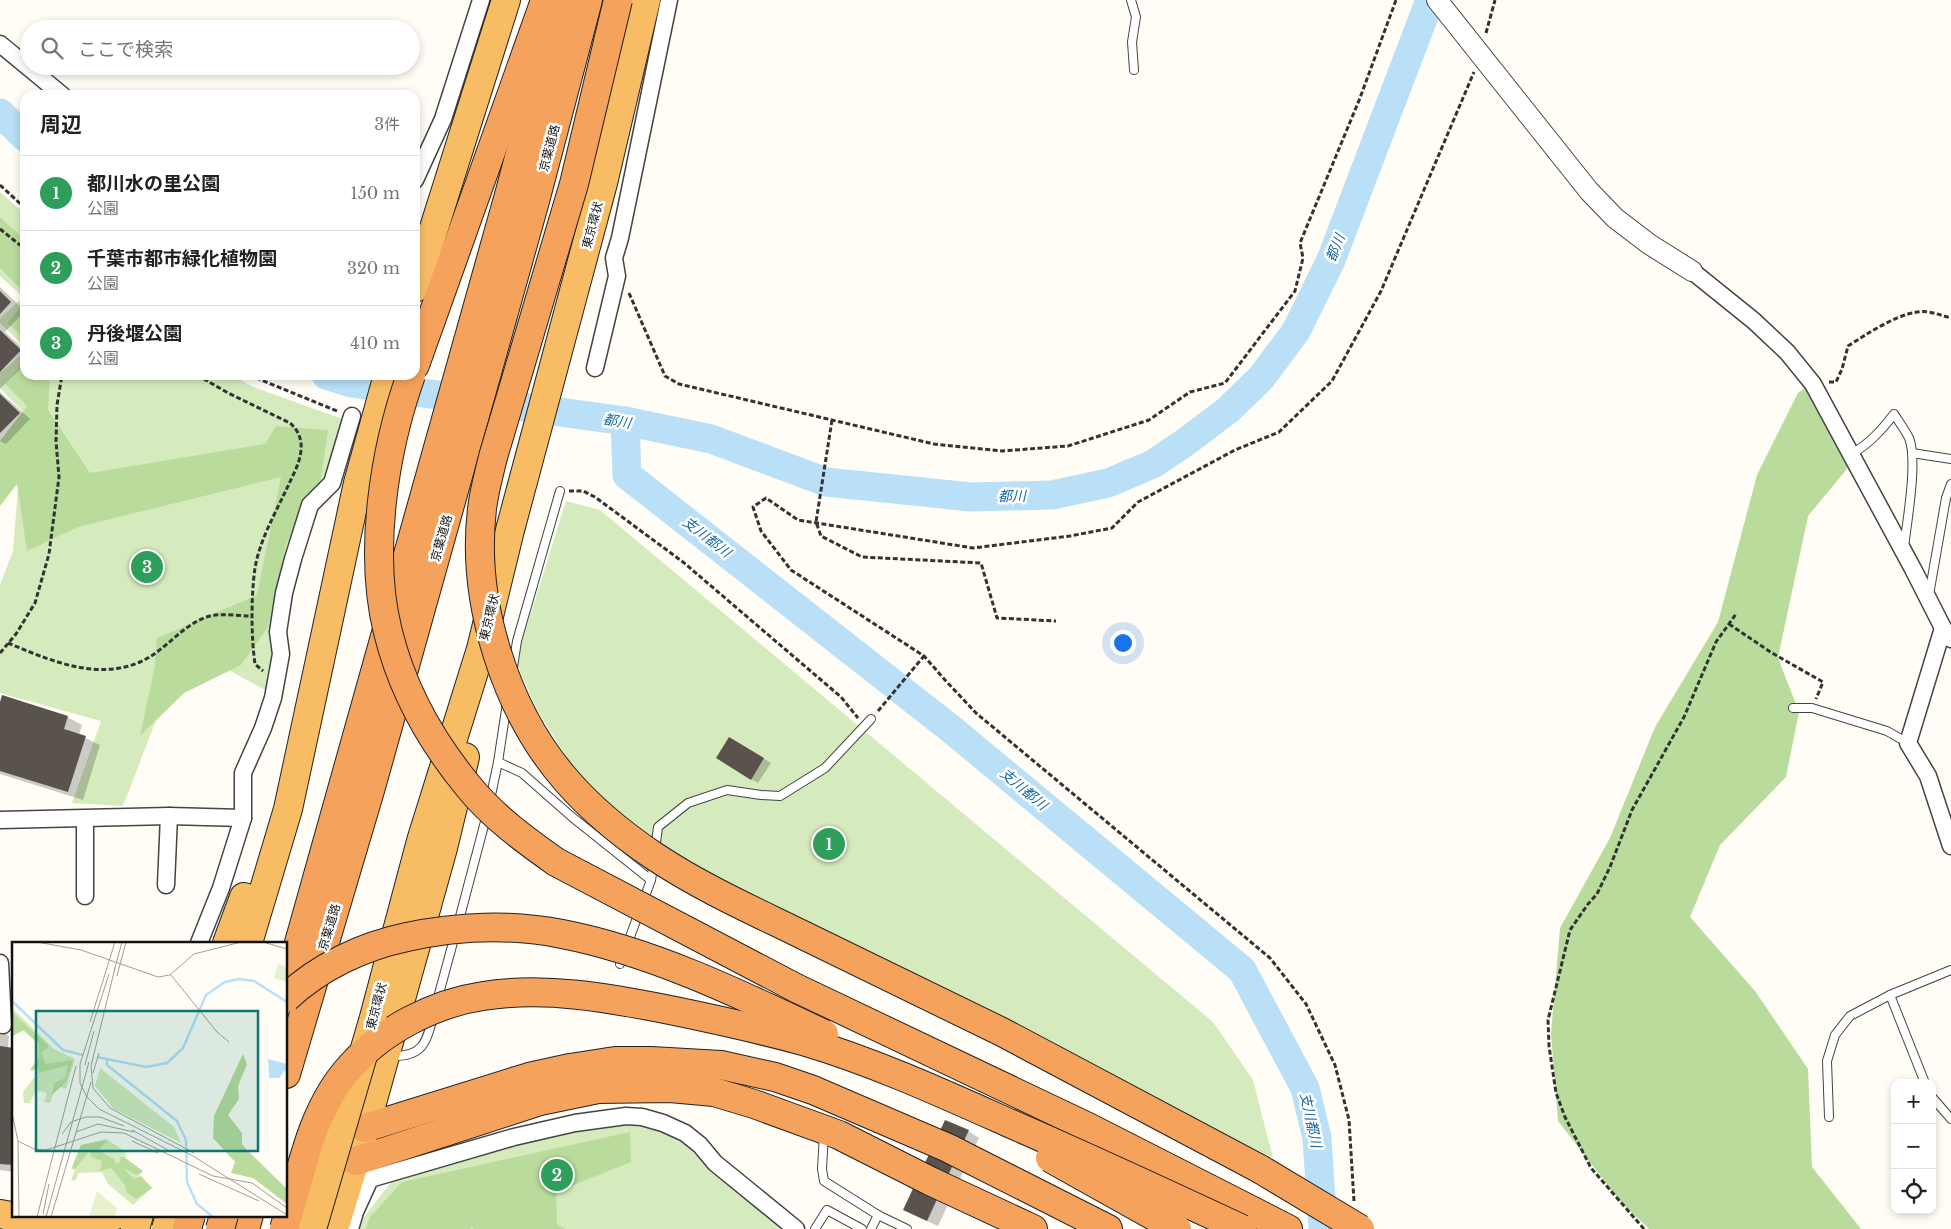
<!DOCTYPE html>
<html lang="ja">
<meta charset="utf-8">
<style>
body{margin:0;font-family:"Libre Baskerville","Noto Sans JP",serif;background:#f2f2f2;color:#202124}
.controls{position:absolute;right:15px;bottom:15px;display:grid;overflow:hidden;border-radius:10px;box-shadow:0 2px 8px #0003}
.controls button{width:45px;height:45px;display:grid;place-items:center;padding:0;border:0;border-bottom:1px solid #e0e0e0;background:#fff;color:#202124;font:25px sans-serif}
.you{position:absolute;left:1122px;top:642px;width:18px;height:18px;margin:-12px;border:4px solid #fff;border-radius:50%;background:#1a73e8;box-shadow:0 0 0 8px #1a73e833}
.badge{display:grid;place-items:center;width:32px;height:32px;border-radius:50%;background:#c4262e;color:#fff;font-size:16px;font-weight:700}
.pin{position:absolute;translate:-50% -50%;border:2px solid #fff;box-shadow:0 1px 5px #0006}
.list{margin:0;padding:0;list-style:none}
h2{display:flex;justify-content:space-between;align-items:center;height:65px;margin:0;padding:0 20px;font-size:21px}
h2 small{font-size:16px;font-weight:400;color:#757577}
.list li{display:grid;grid-template-columns:32px 1fr auto;gap:15px;align-items:center;box-sizing:border-box;height:75px;padding:0 20px;border-top:1px solid #e0e0e0}
.list b{display:block;font-size:19px;white-space:nowrap}
.list p{margin:0;font-size:16px;white-space:nowrap;color:#757577}
.list em{font-size:16px;font-style:normal;color:#757577}
.icon{flex:none;width:28px;height:28px;fill:none;stroke:currentColor;stroke-width:2;stroke-linecap:round;stroke-linejoin:round}
.map{position:relative;flex:none;width:1951px;height:1229px;overflow:hidden}
.search{position:absolute;background:#fff;box-shadow:0 2px 8px #0003;left:20px;top:20px;width:400px;height:55px;display:flex;align-items:center;gap:12px;box-sizing:border-box;padding:0 18px;border-radius:28px;color:#757577;font-size:19px}
.panel{position:absolute;background:#fff;box-shadow:0 2px 8px #0003;left:20px;top:90px;width:400px;height:290px;border-radius:15px}
.map>svg:first-child{display:block}
</style>
<div class="map">
<svg width="1951" height="1229" viewBox="0 0 1951 1229">
<rect width="100%" height="100%" fill="#fffdf5"/>
<g fill="#d5ebbd">
<polygon points="0,192 25,214 25,347 0,323 0,319 23,297 0,276"/>
<polygon points="25,351 25,375 232,375 253,387 345,420 324,485 281,583 267,691 212,661 182,653 123,806 72,803 101,721 0,693 0,585 13,551 24,413 0,388 0,373"/>
<polygon points="566,501 600,510 1213,1022 1253,1080 1273,1158 690,865 629,823 576,772 537,710 516,661"/>
<polygon points="620,1123 666,1131 683,1142 714,1174 758,1208 782,1229 360,1229 364,1217 396,1176 540,1138"/>
</g>
<g fill="#b9dc9c">
<polygon points="0,217 25,240 25,293 0,268"/>
<polygon points="25,302 25,339 7,323"/>
<polygon points="25,361 25,375 50,375 48,410 90,473 265,444 276,426 328,430 321,480 286,544 268,627 241,665 184,693 140,736 155,666 157,638 257,595 281,477 78,527 27,551 17,484 0,506 0,441 27,406 5,384"/>
<polygon points="1818,378 1834,415 1851,464 1808,516 1778,658 1799,712 1786,777 1720,845 1690,917 1755,991 1808,1069 1812,1167 1861,1229 1649,1229 1620,1201 1558,1121 1551,1033 1560,928 1610,838 1655,727 1718,622 1757,475 1798,393"/>
<polygon points="630,1132 631,1162 556,1192 557,1224 565,1229 474,1229 471,1227 470,1229 366,1229 370,1217 402,1182"/>
</g>
<g fill="#0003">
<polygon points="0,287 25,311 5,332 25,351 25,364 0,389"/>
<polygon points="0,392 30,419 6,444 0,441"/>
<polygon points="0,706 67,717 82,725 79,735 100,745 83,800 0,774"/>
<polygon points="730,738 771,763 758,783 718,758"/>
<polygon points="0,1031 9,1036 8,1048 14,1049 14,1172 0,1170"/>
<polygon points="968,1131 979,1138 938,1226 916,1216"/>
</g>
<g fill="none" stroke-linecap="round" stroke-linejoin="round">
<g stroke="#b9e0f7" stroke-width="29">
<polyline points="0,113 25,137"/>
<polyline points="326,375 351,383 625,421 711,439 826,482 971,497 1052,495 1108,483 1153,464 1187,441 1228,410 1261,378 1296,331 1331,260 1430,0"/>
<polyline points="625,421 627,475 951,729 1242,970 1305,1088 1317,1138 1323,1229"/>
</g>
</g>
<g fill="#5a524d">
<polygon points="0,291 11,302 0,314"/>
<polygon points="0,330 21,350 0,372"/>
<polygon points="0,394 20,413 0,433"/>
<polygon points="2,695 68,716 64,729 86,736 68,792 0,771 0,702"/>
<polygon points="729,737 764,758 751,780 716,758"/>
<polygon points="0,1046 14,1048 14,1165 0,1164"/>
<polygon points="945,1120 969,1130 927,1221 903,1210"/>
</g>
<g fill="none" stroke-linecap="round" stroke-linejoin="round">
<defs>
<g id="service">
<polyline points="1131,0 1136,17 1132,42 1134,70"/>
<polyline points="1912,453 1951,459"/>
<path d="M1850,455C1869,444 1881,431 1894,414C1899,422 1905,430 1909,438C1918,460 1907,522 1904,547"/>
<polyline points="1929,595 1946,498 1951,484"/>
<polyline points="513,667 517,641 560,491"/>
<polyline points="1793,708 1812,708 1887,731 1908,743"/>
<polyline points="498,762 522,773 572,817 651,880"/>
<polyline points="490,800 498,762 507,703"/>
<polyline points="655,850 658,827 688,803 727,790 761,795 780,796 825,768 871,719"/>
<polyline points="458,924 487,814"/>
<polyline points="620,964 651,880 654,862"/>
<polyline points="1890,995 1925,1083"/>
<polyline points="437,1001 455,935"/>
<path d="M391,1056C422,1057 426,1044 433,1017"/>
<polyline points="1932,1097 1951,1119"/>
<polyline points="1829,1117 1827,1061 1835,1035 1850,1016 1890,995 1951,970"/>
<polyline points="824,1134 822,1169 824,1181 878,1215 871,1229"/>
<polyline points="878,1215 907,1229"/>
<polyline points="815,1229 827,1210 862,1229"/>
</g>
<g id="minor">
<polyline points="0,44 62,95"/>
<polyline points="415,180 443,119 481,0"/>
<polyline points="1692,271 1754,321 1787,352 1813,384 1913,569 1943,628 1951,639"/>
<polyline points="595,368 617,276 614,258 620,238 669,0"/>
<polyline points="1943,628 1908,743 1928,776 1951,846"/>
<polyline points="85,819 85,896"/>
<polyline points="0,820 169,816 243,818"/>
<polyline points="166,885 169,816"/>
<polyline points="199,943 221,888 243,818 243,773 263,728 273,698 281,654 278,632 284,593 293,559 310,505 332,483 352,416"/>
<polyline points="0,963 3,1025"/>
<polyline points="350,1229 355,1212 370,1179 514,1137 575,1123 626,1116 642,1117 663,1123 685,1133 700,1145 715,1163 796,1229"/>
</g>
<polyline id="tertiary" points="1437,0 1589,191 1615,218 1649,244 1692,271"/>
<g id="trunk">
<polyline points="415,288 506,0"/>
<polyline points="227,943 244,897"/>
<polyline points="248,943 288,809 358,483 388,375"/>
<polyline points="373,1021 421,841 481,649 510,530 603,183 646,0"/>
<path d="M0,1214C37,1222 79,1224 116,1215"/>
<polyline points="135,1229 139,1215"/>
<polyline points="334,1229 365,1128 443,848 465,757"/>
</g>
<g id="motorway">
<polyline points="415,365 543,6"/>
<polyline points="805,936 1002,1032 1260,1169"/>
<polyline points="796,988 1090,1128 1288,1229"/>
<polyline points="286,989 509,195 561,0"/>
<polyline points="286,1074 371,787 535,201 588,0"/>
<polyline points="365,1128 529,1077 570,1068 615,1061 651,1061 721,1065 775,1077 813,1090 948,1148 1108,1229"/>
<polyline points="356,1161 540,1101 598,1089 670,1088 714,1092 754,1104 839,1135 930,1181 1033,1229"/>
<polyline points="245,1229 249,1215"/>
</g>
</defs>
<use href="#service" stroke="#444" stroke-width="10"/>
<use href="#minor" stroke="#444" stroke-width="19"/>
<use href="#tertiary" stroke="#444" stroke-width="22"/>
<use href="#trunk" stroke="#222" stroke-width="30"/>
<use href="#motorway" stroke="#222" stroke-width="30"/>
<g stroke="#333" stroke-width="3" stroke-dasharray="5 2.5" stroke-linecap="butt">
<polyline points="1486,33 1495,0"/>
<polyline points="0,185 25,208"/>
<polyline points="0,229 25,249"/>
<polyline points="629,293 665,376 679,384 934,444 1002,451 1068,446 1149,420 1190,392 1225,383 1295,291 1303,258 1300,243 1360,98 1396,0"/>
<path d="M197,375L228,393L290,423C298,430 302,439 301,450C300,463 293,475 288,486C276,512 260,539 255,568C251,596 251,636 255,664L263,671"/>
<polyline points="249,375 337,411"/>
<path d="M1829,382H1836L1842,369L1848,346C1867,334 1905,308 1928,312C1936,313 1943,316 1951,318"/>
<polyline points="832,420 816,522 821,536 862,557 981,563 997,618 1056,621"/>
<polyline points="569,491 583,491 595,497 683,562 841,697 858,718"/>
<polyline points="1729,624 1772,653 1823,682 1816,699"/>
<path d="M8,643C49,660 96,681 140,662C166,651 183,623 210,616C223,613 239,616 252,616"/>
<polyline points="0,653 16,634 35,603 49,554 59,477 56,441 57,405 62,375"/>
<polyline points="878,711 924,656"/>
<polyline points="1354,1201 1349,1120 1335,1065 1306,1004 1270,958 976,713 945,680 924,656 791,570 761,531 753,507 766,498 798,520 973,548 1070,536 1112,528 1138,502 1235,450 1279,432 1332,381 1381,291 1474,72"/>
<polyline points="1644,1229 1591,1168 1565,1117 1556,1093 1549,1046 1548,1020 1570,930 1588,904 1597,894 1610,867 1632,810 1684,717 1716,642 1736,614"/>
</g>
<use href="#service" stroke="#fff" stroke-width="8"/>
<use href="#minor" stroke="#fff" stroke-width="16"/>
<use href="#tertiary" stroke="#fff" stroke-width="20"/>
<use href="#trunk" stroke="#f7bc64" stroke-width="28"/>
<use href="#motorway" stroke="#f5a25d" stroke-width="28"/>
<defs>
<g id="trunk-bridge">
<polyline points="166,1229 170,1215"/>
<polyline points="312,1229 373,1021"/>
</g>
<g id="motorway-bridge">
<path d="M618,0L574,184L493,457C489,474 484,491 482,509C471,601 505,710 566,780C591,809 623,835 654,856C702,888 754,911 805,936"/>
<path d="M411,375C384,451 368,553 388,632C402,689 431,741 468,786C492,816 525,840 556,862L796,988"/>
<path d="M286,998C319,967 363,946 407,937C457,926 512,924 562,934C651,951 742,995 824,1034"/>
<polyline points="1050,1158 1177,1229"/>
<polyline points="1260,1169 1360,1229"/>
<polyline points="187,1229 191,1215"/>
<polyline points="220,1229 224,1215"/>
<path d="M284,1229C301,1174 310,1111 350,1067C382,1030 435,1003 483,996C545,986 609,998 670,1010C714,1019 759,1029 803,1041C874,1062 942,1093 1009,1123C1087,1157 1165,1193 1242,1229"/>
</g>
</defs>
<use href="#trunk-bridge" stroke="#222" stroke-width="30" stroke-linecap="butt"/>
<use href="#motorway-bridge" stroke="#222" stroke-width="30" stroke-linecap="butt"/>
<use href="#trunk-bridge" stroke="#f7bc64" stroke-width="28"/>
<use href="#motorway-bridge" stroke="#f5a25d" stroke-width="28"/>
</g>
<g text-anchor="middle" dominant-baseline="central" stroke-width="5" stroke-linejoin="round" paint-order="stroke">
<g font-size="12" fill="#111" stroke="#fff">
<text transform="translate(549 148) rotate(-75)">京葉道路</text>
<text transform="translate(592 225) rotate(-75)">東京環状</text>
<text transform="translate(441 538) rotate(-74)">京葉道路</text>
<text transform="translate(489 617) rotate(-76)">東京環状</text>
<text transform="translate(329 927) rotate(-73)">京葉道路</text>
<text transform="translate(376 1006) rotate(-75)">東京環状</text>
</g>
<g font-size="14" font-style="italic" fill="#1768a6" stroke="#fff">
<text transform="translate(1335 248) rotate(-68)">都川</text>
<text transform="translate(617 421) rotate(9)">都川</text>
<text transform="translate(1012 496) rotate(-1)">都川</text>
<text transform="translate(707 537) rotate(38)">支川都川</text>
<text transform="translate(1024 789) rotate(40)">支川都川</text>
<text transform="translate(1311 1120) rotate(78)">支川都川</text>
</g>
</g>
<g transform="translate(12 942)">
<rect width="275" height="275" fill="#fffdf5"/>
<path d="M0,66L42,107L63,117L54,147L44,143L38,161L32,160L35,151L24,148L18,161H12L11,150L25,132L26,116L23,112L26,102L11,88L0,95ZM88,126L162,185L169,201L102,167L83,144ZM94,197L114,210L113,217L130,230L127,235L140,246L121,263L96,242L90,230L67,231L63,239L59,238L63,228L59,227L69,203Z" fill="#d5ebbd"/>
<path d="M0,70L37,104L29,111L34,122L61,118L54,140L40,153L42,141L53,136L56,123L27,131L25,124L21,129L18,128L27,115V102L12,88L0,94ZM231,112L235,122L226,144L227,157L216,173L230,191V202L236,209L275,247V262L241,236L219,231L223,220L201,196L202,174ZM95,198L87,208L103,218V222L109,219L108,215H112L131,229L124,233L112,226L116,231L122,237L129,234L140,246L124,257L115,251L113,243L99,226L88,229L90,219L79,215L78,209L63,227L60,226L69,203Z" fill="#b9dc9c"/>
<path d="M266,22L275,25V40L262,36ZM85,249L105,266L103,275H77Z" fill="#e6f2cf"/>
<path d="M256,117L275,122V130L272,129L267,136H257Z" fill="#b9e0f7"/>
<path fill="none" stroke="#b9e0f7" stroke-width="2.5" d="M0,59L51,108L71,113M85,115L134,125L155,121L171,106L194,53L213,40L227,37L242,39L275,60M95,117V123L165,179L174,198L175,240L185,262L201,275"/>
<path fill="none" stroke="#a09f9a" stroke-width="1" d="M25,0L69,8L146,35L158,33L182,12L229,0M251,0L275,7M103,26L79,124L81,146L98,166L182,211M102,29L110,0M97,32L68,122V141L75,155L87,167L181,214L275,273M159,33L205,90L217,100M105,34L114,0M78,80L103,0M73,123L82,89M81,131L87,111M0,171L6,199L7,275M120,188L156,208M64,190L86,182L122,190M50,192L59,180L74,175H88L112,184M6,199L22,207L34,208L89,190L112,191L201,234L240,241L275,266M120,199L146,211M187,232L247,259M31,272L37,242M25,275L64,124M34,275L77,120M39,275L79,140"/>
<path fill="#0f766e" fill-opacity="0.15" stroke="#0f766e" stroke-width="2.5" d="M24,69H246V209H24Z"/>
<rect width="275" height="275" fill="none" stroke="#111" stroke-width="2.5"/>
</g>
</svg>
<div class="controls">
<button>+</button>
<button>−</button>
<button><svg class="icon" aria-label="locate" viewBox="0 0 24 24"><circle cx="12" cy="12" r="6"/><path d="M12 2v4M12 18v4M2 12h4M18 12h4"/></svg></button>
</div>
<div class="you"></div>
<div class="pin badge" style="left:829px;top:844px;background:#2e9e5b">1</div>
<div class="pin badge" style="left:557px;top:1175px;background:#2e9e5b">2</div>
<div class="pin badge" style="left:147px;top:567px;background:#2e9e5b">3</div>
<div class="search"><svg class="icon" aria-label="search" viewBox="0 0 24 24"><circle cx="10" cy="10" r="6"/><path d="M15 15l6 6"/></svg>ここで検索</div>
<section class="panel">
<h2>周辺<small>3件</small></h2>
<ul class="list">
<li><span class="badge" style="background:#2e9e5b">1</span><div><b>都川水の里公園</b><p>公園</p></div><em>150 m</em></li>
<li><span class="badge" style="background:#2e9e5b">2</span><div><b>千葉市都市緑化植物園</b><p>公園</p></div><em>320 m</em></li>
<li><span class="badge" style="background:#2e9e5b">3</span><div><b>丹後堰公園</b><p>公園</p></div><em>410 m</em></li>
</ul>
</section>
</div>
